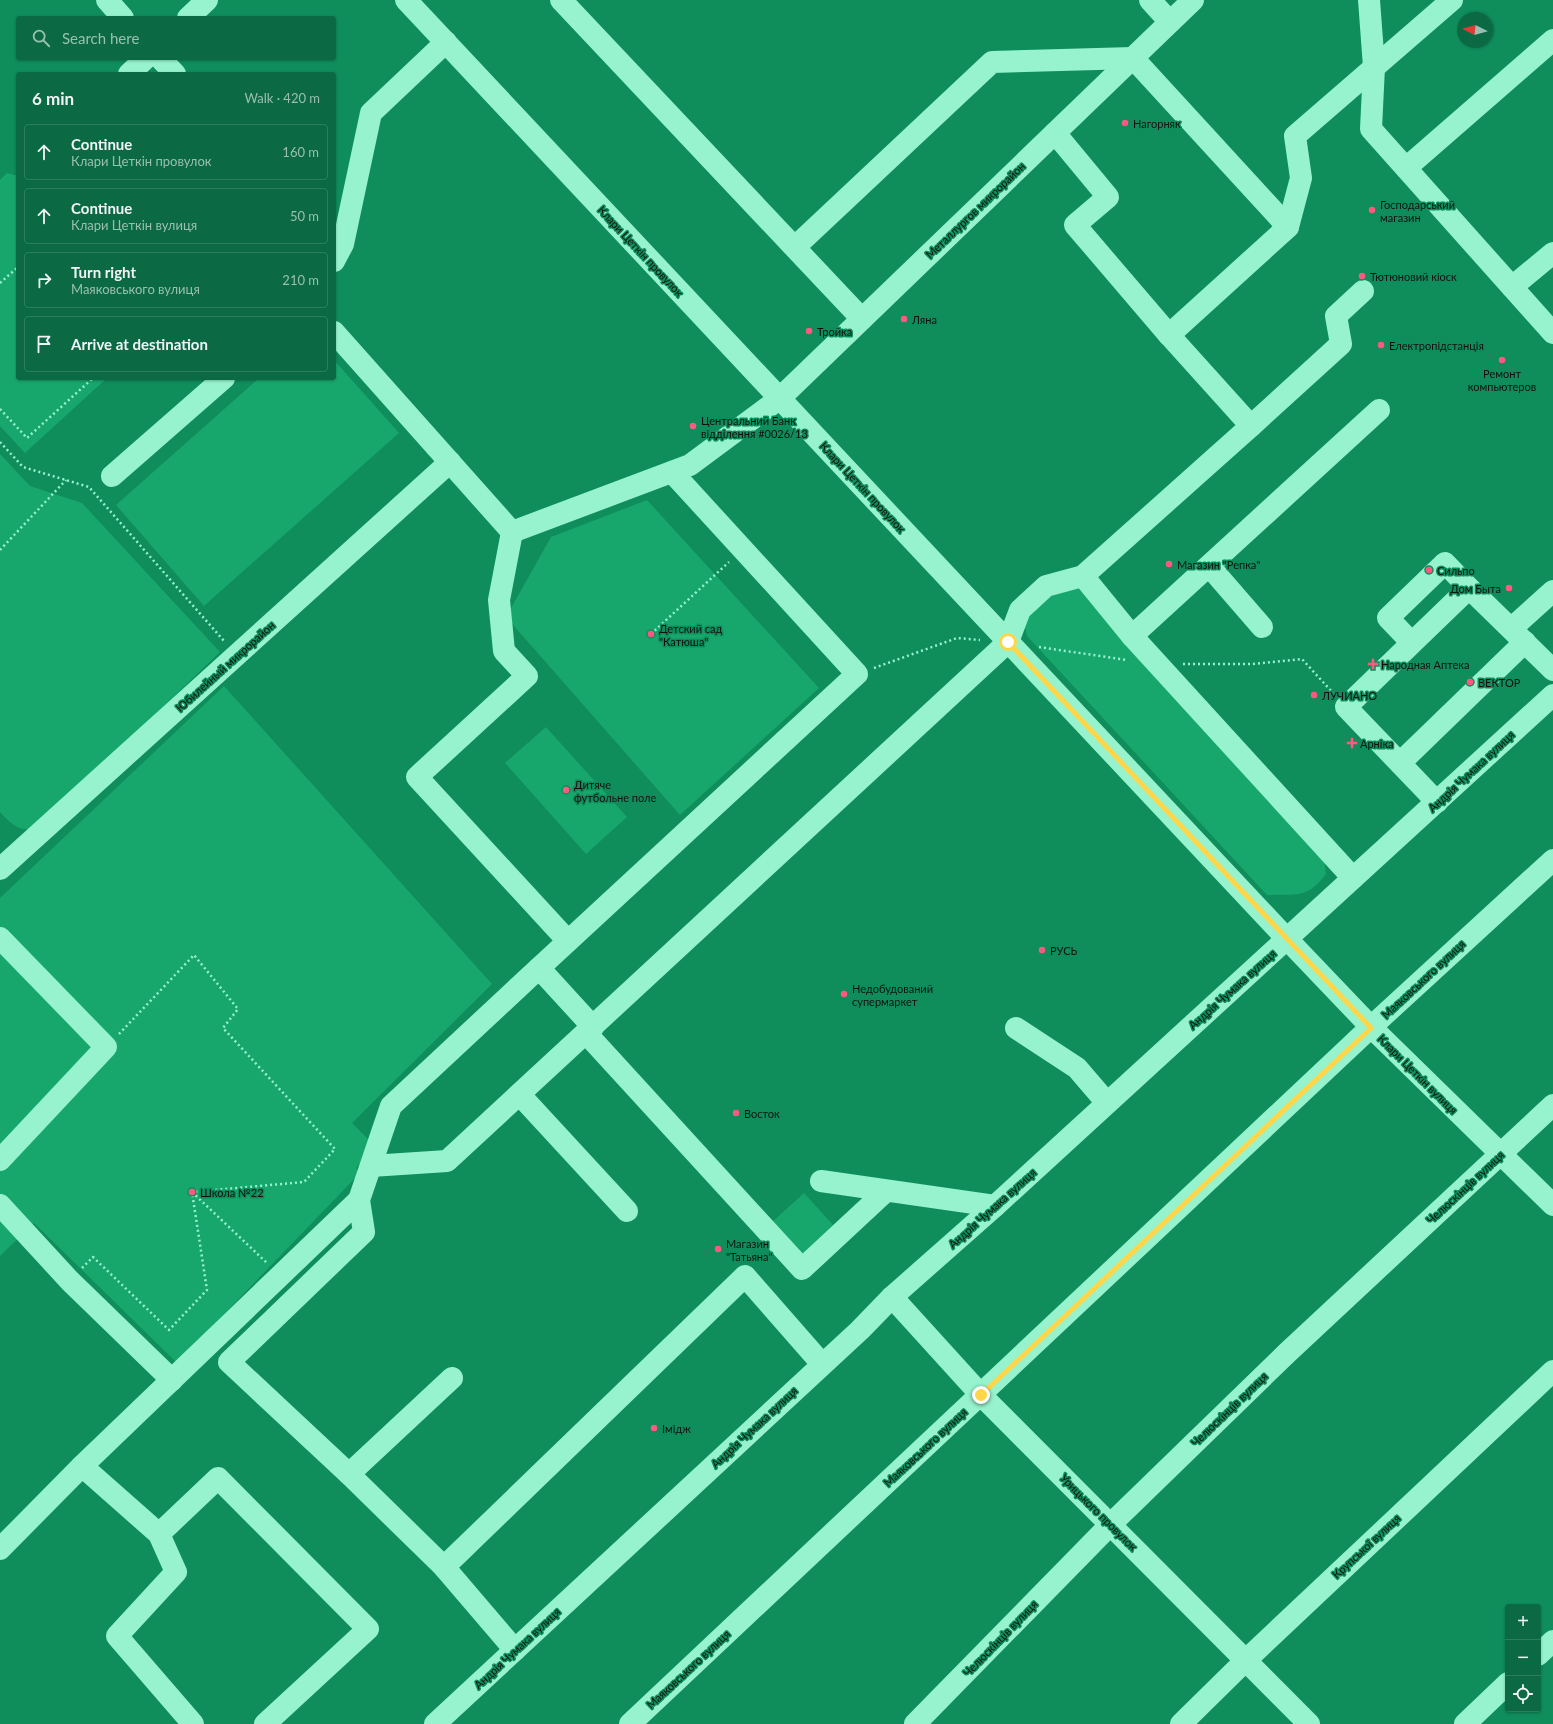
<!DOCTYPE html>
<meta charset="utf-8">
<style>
body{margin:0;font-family:Lato,sans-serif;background:#19724f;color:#f1f3f6}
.controls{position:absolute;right:12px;bottom:12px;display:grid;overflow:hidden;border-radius:4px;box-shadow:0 1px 3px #0004}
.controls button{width:36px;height:36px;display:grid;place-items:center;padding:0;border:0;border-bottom:1px solid #2b7d5d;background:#0b6a44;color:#f1f3f6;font:20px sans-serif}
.compass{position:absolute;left:1457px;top:12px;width:36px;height:36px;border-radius:50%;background:#0b6a44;box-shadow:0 1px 3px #0004;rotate:276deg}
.stop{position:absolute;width:12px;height:12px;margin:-9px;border:3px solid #ffd54a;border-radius:50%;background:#fff}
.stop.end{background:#ffd54a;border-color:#fff;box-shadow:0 1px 4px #0008}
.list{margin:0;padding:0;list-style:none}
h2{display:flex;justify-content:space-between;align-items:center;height:52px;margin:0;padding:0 16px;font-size:17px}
h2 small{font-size:13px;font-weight:400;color:#9abfb2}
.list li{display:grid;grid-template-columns:26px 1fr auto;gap:12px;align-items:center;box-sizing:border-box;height:56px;margin:0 8px 8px;padding:0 8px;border:1px solid #2b7d5d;border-radius:4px}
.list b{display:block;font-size:15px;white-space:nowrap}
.list p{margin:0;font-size:13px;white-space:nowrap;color:#9abfb2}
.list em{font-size:13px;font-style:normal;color:#9abfb2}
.icon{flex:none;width:22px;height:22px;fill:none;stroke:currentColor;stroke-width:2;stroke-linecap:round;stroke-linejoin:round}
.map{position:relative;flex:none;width:1553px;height:1724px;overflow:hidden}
.search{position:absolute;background:#0b6a44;box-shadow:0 1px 3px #0004;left:16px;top:16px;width:320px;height:44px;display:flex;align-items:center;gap:10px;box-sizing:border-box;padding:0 14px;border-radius:4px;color:#9abfb2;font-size:15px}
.panel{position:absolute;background:#0b6a44;box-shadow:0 1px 3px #0004;left:16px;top:72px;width:320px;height:308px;border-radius:4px}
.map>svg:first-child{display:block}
</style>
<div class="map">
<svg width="1553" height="1724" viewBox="0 0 1553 1724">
<rect width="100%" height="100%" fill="#0f8d5b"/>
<g fill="#17a76d">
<polygon points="7,173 18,176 18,378 107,378 25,453 0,426 0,180"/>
<polygon points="334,360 399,433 204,606 116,505 259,378 334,378"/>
<path d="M0,454L30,486L82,503L220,652L38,827C21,834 11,824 0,812Z"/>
<polygon points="647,500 819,688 680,815 506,617 551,537"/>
<path d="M1056,586L1081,588L1324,859L1326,874C1307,899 1297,894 1267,895L1027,636L1024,623L1026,615Z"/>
<polygon points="224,686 492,984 352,1123 376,1147 356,1168 360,1173 177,1363 34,1223 0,1256 0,898"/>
<polygon points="546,727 627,817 586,854 505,763"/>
<polygon points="804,1193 833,1225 799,1257 770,1224"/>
</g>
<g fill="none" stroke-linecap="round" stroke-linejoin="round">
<g stroke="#96f3cd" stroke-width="2.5" stroke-dasharray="2 3" stroke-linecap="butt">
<polyline points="0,283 18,267"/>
<polyline points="0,409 27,438 93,378"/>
<polyline points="0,442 23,467 89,487 224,641"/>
<polyline points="0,550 66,480"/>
<polyline points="651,634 729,562"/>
<polyline points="1039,647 1127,660"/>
<polyline points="1183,664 1252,664 1302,659 1333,693"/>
<polyline points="874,668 957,638 980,640"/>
<polyline points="119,1034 194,955 238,1009 223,1028 335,1149 304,1182 192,1192"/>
<polyline points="192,1192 267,1263"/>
<polyline points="82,1268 93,1257 169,1330 207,1290 192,1192"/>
</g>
<g stroke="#96f3cd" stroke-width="22">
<polyline points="107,0 123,18"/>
<polyline points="406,0 1287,939 1371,1027 1553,1205"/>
<polyline points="561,0 862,319"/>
<polyline points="1150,0 1170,22"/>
<polyline points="1369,0 1374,67 1371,129 1553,333"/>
<polyline points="188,18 207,0"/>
<polyline points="160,58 175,74"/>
<polyline points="129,74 146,58"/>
<polyline points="1406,168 1553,40"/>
<polyline points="795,247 992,62 1133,58 1288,227"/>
<polyline points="334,261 343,244 371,113 446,42"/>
<polyline points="1512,287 1553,253"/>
<polyline points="334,332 512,532"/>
<polyline points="1169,335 1288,227 1301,178 1295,136 1452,0"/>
<polyline points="1251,426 1341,344 1336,316 1363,291"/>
<polyline points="112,476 224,378"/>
<polyline points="1210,567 1262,627"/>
<polyline points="1083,576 1132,636 1353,878"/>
<polyline points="1469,588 1553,670"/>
<polyline points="1512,628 1553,591"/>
<polyline points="1132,636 1379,410"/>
<polyline points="1412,643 1469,588 1445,563 1388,618 1412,643 1346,707 1437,802"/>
<polyline points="1400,763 1525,642"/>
<polyline points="0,869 450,462"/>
<polyline points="0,938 106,1047 0,1160"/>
<polyline points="568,941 417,777 527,676 504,651 499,600 512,532 690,465 779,399 1193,0"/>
<polyline points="539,968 857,674 672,472"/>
<polyline points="1016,1028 1077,1068 1107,1103"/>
<polyline points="586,1033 802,1269 886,1191"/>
<polyline points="520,1095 627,1211"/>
<polyline points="371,1166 447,1161 1008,642 1020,610 1046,586 1083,576 1251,426 1169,335 1075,225 1108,197 1055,133"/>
<polyline points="821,1181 995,1206"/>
<polyline points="0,1205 70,1281 172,1380"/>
<polyline points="892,1297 981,1395 1309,1724"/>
<polyline points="82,1466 359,1200"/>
<polyline points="349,1474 452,1378"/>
<polyline points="159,1534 218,1478 368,1629 265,1724"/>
<polyline points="0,1549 82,1466 159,1534 176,1572 117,1636 193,1724"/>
<polyline points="444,1567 745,1276 822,1364"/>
<polyline points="515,1650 444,1567 349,1474 229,1362 364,1232 359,1200 391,1106 539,968 593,1027"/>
<polyline points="1538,1655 1553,1641"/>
<polyline points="435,1724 860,1330 892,1297 995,1206 1553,695"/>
<polyline points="630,1724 1371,1027 1553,860"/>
<polyline points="915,1724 1111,1524 1287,1353 1553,1105"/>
<polyline points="1181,1724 1245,1661 1553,1371"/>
<polyline points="1465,1724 1508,1683"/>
</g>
</g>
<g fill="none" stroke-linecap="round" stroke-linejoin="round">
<polyline stroke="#ffd54a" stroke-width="5" points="981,1395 1371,1028 1008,642"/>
</g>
<g fill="#ff5881" stroke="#0f8d5b" stroke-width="1.5">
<circle cx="1125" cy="123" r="4"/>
<circle cx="1372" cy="210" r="4"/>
<circle cx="1362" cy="276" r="4"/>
<circle cx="904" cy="319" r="4"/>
<circle cx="809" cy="331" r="4"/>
<circle cx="1381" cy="345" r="4"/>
<circle cx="1502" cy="360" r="4"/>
<circle cx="693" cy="426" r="4"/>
<circle cx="1169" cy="564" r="4"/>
<circle cx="1429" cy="570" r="4"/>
<circle cx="1509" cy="588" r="4"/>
<circle cx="651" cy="634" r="4"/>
<path d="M1371 658h4v4h4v4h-4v4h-4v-4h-4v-4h4z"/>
<circle cx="1470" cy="682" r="4"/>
<circle cx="1314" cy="695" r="4"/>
<path d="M1350 737h4v4h4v4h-4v4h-4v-4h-4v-4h4z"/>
<circle cx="566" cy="790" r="4"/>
<circle cx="1042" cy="950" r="4"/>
<circle cx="844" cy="994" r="4"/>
<circle cx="736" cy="1113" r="4"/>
<circle cx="192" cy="1192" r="4"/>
<circle cx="718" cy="1249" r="4"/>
<circle cx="654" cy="1428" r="4"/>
</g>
<g text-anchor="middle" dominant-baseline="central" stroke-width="3" stroke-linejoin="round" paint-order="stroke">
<g font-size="11" fill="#111" stroke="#0f8d5b" text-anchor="start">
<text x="1133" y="123">Нагорняк</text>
<text x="1380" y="204">Господарський<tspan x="1380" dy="13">магазин</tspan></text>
<text x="1370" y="276">Тютюновий кіоск</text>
<text x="912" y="319">Ляна</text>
<text x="817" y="331">Тройка</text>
<text x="1389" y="345">Електропідстанція</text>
<text x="1502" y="373" text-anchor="middle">Ремонт<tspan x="1502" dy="13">компьютеров</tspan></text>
<text x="701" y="420">Центральний Банк<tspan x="701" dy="13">відділення #0026/13</tspan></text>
<text x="1177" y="564">Магазин "Репка"</text>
<text x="1437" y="570">Сильпо</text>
<text x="1501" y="588" text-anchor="end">Дом Быта</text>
<text x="659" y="628">Детский сад<tspan x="659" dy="13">"Катюша"</tspan></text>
<text x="1381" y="664">Народная Аптека</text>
<text x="1478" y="682">ВЕКТОР</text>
<text x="1322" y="695">ЛУЧИАНО</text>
<text x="1360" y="743">Арніка</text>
<text x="574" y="784">Дитяче<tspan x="574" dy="13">футбольне поле</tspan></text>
<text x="1050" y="950">РУСЬ</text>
<text x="852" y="988">Недобудований<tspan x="852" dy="13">супермаркет</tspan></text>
<text x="744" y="1113">Восток</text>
<text x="200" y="1192">Школа №22</text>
<text x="726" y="1243">Магазин<tspan x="726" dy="13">"Татьяна"</tspan></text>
<text x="662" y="1428">Імідж</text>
</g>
<g font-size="11" fill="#111" stroke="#0f8d5b">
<text transform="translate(975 210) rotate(-44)">Металлургов микрорайон</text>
<text transform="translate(641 251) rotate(47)">Клари Цеткін провулок</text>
<text transform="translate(863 487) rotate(47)">Клари Цеткін провулок</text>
<text transform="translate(225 666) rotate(-42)">Юбилейный микрорайон</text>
<text transform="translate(1471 771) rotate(-43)">Андрія Чумака вулиця</text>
<text transform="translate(1423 979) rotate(-43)">Маяковського вулиця</text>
<text transform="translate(1232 989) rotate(-42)">Андрія Чумака вулиця</text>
<text transform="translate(1418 1074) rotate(45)">Клари Цеткін вулиця</text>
<text transform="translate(1465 1187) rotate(-43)">Челюскінців вулиця</text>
<text transform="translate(992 1208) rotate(-42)">Андрія Чумака вулиця</text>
<text transform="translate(1229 1409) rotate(-44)">Челюскінців вулиця</text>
<text transform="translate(754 1427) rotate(-43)">Андрія Чумака вулиця</text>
<text transform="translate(925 1447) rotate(-43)">Маяковського вулиця</text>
<text transform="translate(1099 1512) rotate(45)">Урицького провулок</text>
<text transform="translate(1366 1546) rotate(-43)">Крупської вулиця</text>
<text transform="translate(1000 1638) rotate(-46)">Челюскінців вулиця</text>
<text transform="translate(517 1648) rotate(-43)">Андрія Чумака вулиця</text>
<text transform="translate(688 1669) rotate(-43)">Маяковського вулиця</text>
</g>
</g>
</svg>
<div class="controls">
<button>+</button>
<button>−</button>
<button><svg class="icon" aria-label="locate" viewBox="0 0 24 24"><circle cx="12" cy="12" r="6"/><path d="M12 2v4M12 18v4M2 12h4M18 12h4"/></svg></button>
</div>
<svg class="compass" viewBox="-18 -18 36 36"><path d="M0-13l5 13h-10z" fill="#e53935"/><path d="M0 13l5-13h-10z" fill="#9abfb2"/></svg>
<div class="stop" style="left:1008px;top:642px"></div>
<div class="stop end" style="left:981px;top:1395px"></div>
<div class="search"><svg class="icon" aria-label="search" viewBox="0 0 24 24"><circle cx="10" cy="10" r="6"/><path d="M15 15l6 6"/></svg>Search here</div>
<section class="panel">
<h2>6 min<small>Walk · 420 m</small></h2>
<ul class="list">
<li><svg class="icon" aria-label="ahead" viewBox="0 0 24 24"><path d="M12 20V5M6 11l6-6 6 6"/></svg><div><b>Continue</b><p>Клари Цеткін провулок</p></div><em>160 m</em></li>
<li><svg class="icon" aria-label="ahead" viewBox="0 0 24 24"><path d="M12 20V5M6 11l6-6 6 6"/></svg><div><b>Continue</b><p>Клари Цеткін вулиця</p></div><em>50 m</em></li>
<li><svg class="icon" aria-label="right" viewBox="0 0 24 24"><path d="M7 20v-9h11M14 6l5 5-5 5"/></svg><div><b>Turn right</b><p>Маяковського вулиця</p></div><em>210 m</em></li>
<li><svg class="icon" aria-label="arrive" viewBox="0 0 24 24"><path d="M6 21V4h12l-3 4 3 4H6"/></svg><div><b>Arrive at destination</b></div></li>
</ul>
</section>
</div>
